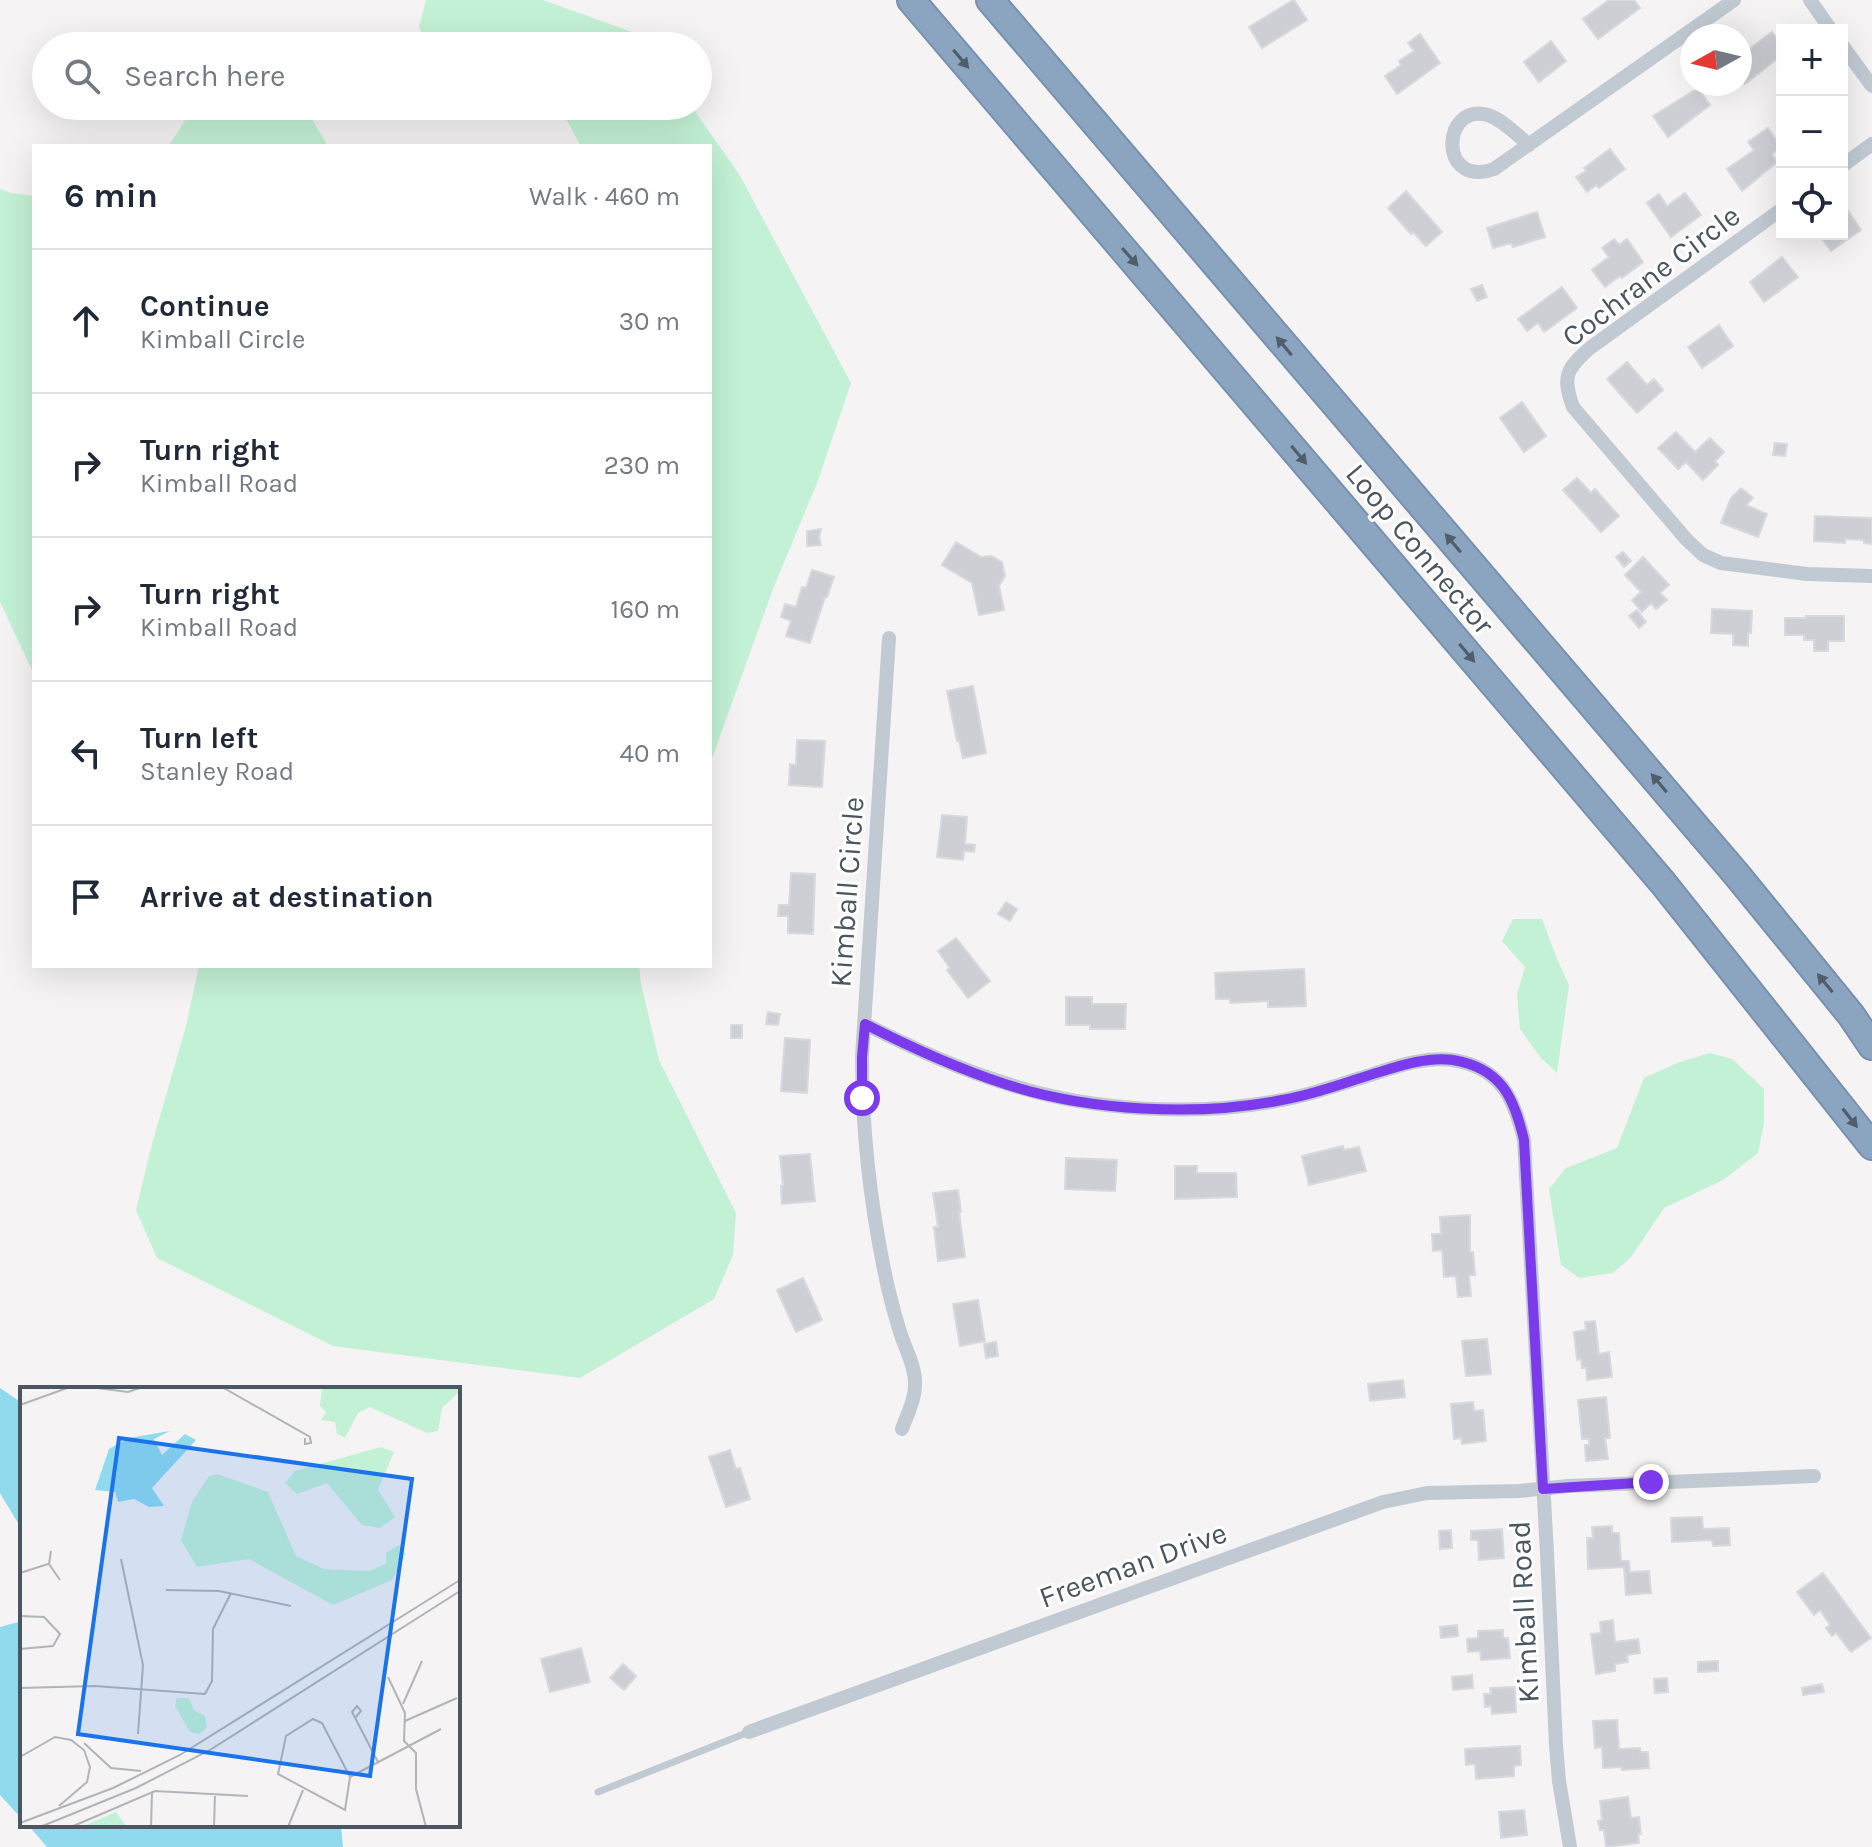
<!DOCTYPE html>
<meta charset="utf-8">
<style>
body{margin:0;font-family:Karla,sans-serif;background:#f2f2f3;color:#1f2937}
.controls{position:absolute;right:24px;top:24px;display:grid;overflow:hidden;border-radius:0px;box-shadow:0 8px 32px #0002}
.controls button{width:72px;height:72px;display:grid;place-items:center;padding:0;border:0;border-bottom:2px solid #e0e1e3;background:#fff;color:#1f2937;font:40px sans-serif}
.compass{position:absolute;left:1680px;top:24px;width:72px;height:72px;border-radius:50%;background:#fff;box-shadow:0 8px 32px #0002;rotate:262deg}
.stop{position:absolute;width:24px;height:24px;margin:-18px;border:6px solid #7c3aed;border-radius:50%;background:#fff}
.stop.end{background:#7c3aed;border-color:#fff;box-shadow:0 2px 8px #0008}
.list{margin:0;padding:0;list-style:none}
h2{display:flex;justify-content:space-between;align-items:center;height:104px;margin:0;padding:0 32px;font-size:34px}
h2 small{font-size:26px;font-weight:400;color:#747a83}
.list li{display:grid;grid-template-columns:52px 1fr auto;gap:24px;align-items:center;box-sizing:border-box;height:144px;padding:0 32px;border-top:2px solid #e0e1e3}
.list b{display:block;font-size:30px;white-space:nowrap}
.list p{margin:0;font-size:26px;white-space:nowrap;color:#747a83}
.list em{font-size:26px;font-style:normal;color:#747a83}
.icon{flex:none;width:44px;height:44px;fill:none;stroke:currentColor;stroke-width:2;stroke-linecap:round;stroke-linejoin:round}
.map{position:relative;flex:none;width:1872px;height:1847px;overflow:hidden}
.search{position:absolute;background:#fff;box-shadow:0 8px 32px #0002;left:32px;top:32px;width:680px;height:88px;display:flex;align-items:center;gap:20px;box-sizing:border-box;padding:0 28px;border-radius:44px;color:#747a83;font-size:30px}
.panel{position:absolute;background:#fff;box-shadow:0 8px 32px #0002;left:32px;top:144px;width:680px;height:824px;border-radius:0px}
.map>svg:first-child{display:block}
</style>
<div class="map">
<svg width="1872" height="1847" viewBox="0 0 1872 1847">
<rect width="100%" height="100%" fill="#f5f3f3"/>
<g fill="#c3f1d5">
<polygon points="426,0 543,0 643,36 649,46 427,46 419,27"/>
<polygon points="193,106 304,106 328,146 168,146 178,132"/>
<polygon points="559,106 691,106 739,174 851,383 817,483 773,589 710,764 710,146 581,146"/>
<polygon points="0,189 11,193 34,196 34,678 31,668 0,602"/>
<polygon points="1513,919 1542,919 1557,959 1569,985 1557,1073 1540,1057 1520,1029 1517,994 1525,967 1502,941"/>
<polygon points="199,966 639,966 641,984 659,1060 736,1213 733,1255 714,1299 580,1378 333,1346 157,1258 136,1210 152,1144 186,1026"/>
<polygon points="1710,1053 1732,1059 1764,1089 1764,1123 1758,1153 1723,1180 1664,1208 1631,1257 1613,1273 1579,1278 1561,1265 1549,1189 1566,1168 1617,1148 1644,1078 1677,1063"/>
</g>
<g fill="#90daee">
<polygon points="0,1388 22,1403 22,1525 18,1523 0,1493"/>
<polygon points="22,1621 22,1819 0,1795 0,1627"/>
<polygon points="28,1825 372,1825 370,1827 341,1826 343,1847 47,1847"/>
</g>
<g fill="#cdcfd5" stroke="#d7d9de" stroke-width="2">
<polygon points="1293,0 1294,0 1307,20 1262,48 1249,27"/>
<polygon points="1609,0 1634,0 1640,8 1598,39 1583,19"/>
<polygon points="1772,32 1782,46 1782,55 1745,84 1740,78 1740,56"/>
<polygon points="1420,34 1440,63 1397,94 1385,76 1401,65 1399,61 1414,51 1408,43"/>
<polygon points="1551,41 1566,61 1539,82 1524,62"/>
<polygon points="1698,88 1710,105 1668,137 1653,116"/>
<polygon points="1768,128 1781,147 1772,154 1777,162 1742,191 1727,169 1754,150 1748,142"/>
<polygon points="1610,149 1625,169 1599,188 1596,185 1587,192 1576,177 1586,171 1584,168"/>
<polygon points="1406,191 1442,232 1426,246 1413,232 1411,234 1388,208"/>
<polygon points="1685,193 1701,215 1671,237 1647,203 1659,194 1667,206"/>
<polygon points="1847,209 1861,230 1831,251 1818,234 1842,234 1842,213"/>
<polygon points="1537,212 1545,237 1513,247 1511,243 1493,248 1487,228"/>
<polygon points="1614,239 1619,245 1627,239 1643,262 1622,278 1620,276 1605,287 1592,270 1609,257 1602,248"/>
<polygon points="1782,257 1798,277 1764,302 1750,282"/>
<polygon points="1482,285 1487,297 1477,301 1471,289"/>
<polygon points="1562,287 1577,308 1544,332 1538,323 1527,331 1518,319"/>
<polygon points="1719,325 1733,346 1702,368 1688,347"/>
<polygon points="1627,362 1647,385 1654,379 1663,390 1637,413 1607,379"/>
<polygon points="1522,402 1546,436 1524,452 1500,418"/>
<polygon points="1676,432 1695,452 1710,438 1724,452 1715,461 1718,465 1703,480 1686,462 1678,469 1658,448"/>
<polygon points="1775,443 1787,444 1785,456 1773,455"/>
<polygon points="1577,478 1591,493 1595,489 1619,516 1601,532 1563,490"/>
<polygon points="1741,488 1753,498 1746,505 1767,514 1758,537 1721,523 1731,498"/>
<polygon points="1815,516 1872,518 1872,544 1864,543 1864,540 1845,539 1845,543 1814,541"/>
<polygon points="821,529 819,537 821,545 807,546 807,531"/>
<polygon points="956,542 981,557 991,556 1002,562 1005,576 999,586 1004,610 979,615 972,583 942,565"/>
<polygon points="1623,552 1631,561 1624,567 1616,557"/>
<polygon points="1643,557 1669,585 1660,593 1667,600 1656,609 1651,603 1642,612 1632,600 1641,592 1625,575"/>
<polygon points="812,570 834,577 827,597 825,597 810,643 786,636 791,621 781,617 785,604 796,607 802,587 806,588"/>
<polygon points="1712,609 1752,611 1751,633 1748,633 1748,646 1733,645 1733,634 1711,633"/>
<polygon points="1637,610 1646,622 1639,628 1629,616"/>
<polygon points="1806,616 1844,616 1844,641 1828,641 1828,651 1814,651 1814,640 1804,640 1804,635 1785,635 1785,618 1806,618"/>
<polygon points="973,686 986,753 963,758 959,741 957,741 947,691"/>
<polygon points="797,740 825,741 822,787 789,785 790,764 796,765"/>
<polygon points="942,815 967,817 965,844 975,845 974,852 964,851 963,860 937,857"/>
<polygon points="791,873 815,874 813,934 788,933 788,916 778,916 779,905 789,905"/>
<polygon points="1006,902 1017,909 1010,921 998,914"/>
<polygon points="956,938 990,981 968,998 947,970 950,968 938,951"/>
<polygon points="1304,969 1306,1006 1268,1007 1268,1001 1230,1003 1230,999 1216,999 1215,973"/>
<polygon points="1066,997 1092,997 1092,1004 1126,1004 1125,1029 1090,1029 1090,1025 1066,1025"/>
<polygon points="768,1012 780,1014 778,1025 766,1024"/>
<rect x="731" y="1025" width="11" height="13"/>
<polygon points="785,1038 810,1040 807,1093 781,1091"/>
<polygon points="1343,1146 1344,1150 1359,1147 1366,1171 1309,1185 1302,1156"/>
<polygon points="810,1154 815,1201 782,1204 781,1186 783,1185 780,1156"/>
<polygon points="1066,1158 1117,1160 1115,1191 1065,1189"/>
<polygon points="1175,1166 1197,1166 1197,1173 1236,1173 1237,1197 1175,1199"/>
<polygon points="958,1190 961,1212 959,1212 965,1257 938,1261 934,1227 938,1227 933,1193"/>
<polygon points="1470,1215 1470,1252 1473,1252 1475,1275 1469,1275 1471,1296 1458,1297 1456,1276 1444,1277 1442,1250 1433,1251 1432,1234 1441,1234 1440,1217"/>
<polygon points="803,1278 822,1320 796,1332 777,1290"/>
<polygon points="978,1300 985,1341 960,1346 953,1304"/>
<polygon points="1595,1321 1599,1354 1609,1352 1612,1377 1587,1380 1586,1368 1582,1368 1581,1359 1577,1360 1574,1332 1586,1330 1585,1322"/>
<polygon points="1487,1339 1491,1374 1466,1376 1462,1341"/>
<polygon points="996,1342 998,1356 986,1358 984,1344"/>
<polygon points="1403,1380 1405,1397 1370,1401 1368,1384"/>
<polygon points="1606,1397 1610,1438 1605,1438 1608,1459 1586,1461 1585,1445 1589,1445 1589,1439 1582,1439 1578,1400"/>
<polygon points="1473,1402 1474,1411 1483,1410 1486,1441 1462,1444 1461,1438 1454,1439 1451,1404"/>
<polygon points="730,1450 736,1469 740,1468 750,1499 726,1507 709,1457"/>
<polygon points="1702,1517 1703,1529 1729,1528 1730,1545 1713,1546 1712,1540 1672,1542 1671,1518"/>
<polygon points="1612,1526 1612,1533 1619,1533 1621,1561 1629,1561 1630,1572 1649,1571 1651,1593 1626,1595 1624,1567 1588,1569 1587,1538 1593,1538 1592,1527"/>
<polygon points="1502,1529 1504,1558 1479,1560 1478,1540 1471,1540 1471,1531"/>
<polygon points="1451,1530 1452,1548 1440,1549 1439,1531"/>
<polygon points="1823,1573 1871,1638 1851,1652 1836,1633 1832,1636 1826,1628 1830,1625 1820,1610 1814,1615 1797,1592"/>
<polygon points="1613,1620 1615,1642 1638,1639 1640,1653 1627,1655 1628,1662 1615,1664 1615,1671 1596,1674 1591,1634 1601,1633 1600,1622"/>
<polygon points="1457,1625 1458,1636 1441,1638 1440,1627"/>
<polygon points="1503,1630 1503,1638 1508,1638 1510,1658 1481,1660 1480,1651 1468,1652 1467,1639 1478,1638 1478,1631"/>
<polygon points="581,1648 590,1682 550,1692 541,1659"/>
<polygon points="1718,1661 1718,1671 1698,1672 1698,1662"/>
<polygon points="623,1664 636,1676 624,1690 610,1678"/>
<polygon points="1472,1675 1473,1688 1453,1690 1452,1677"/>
<polygon points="1667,1678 1668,1692 1655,1693 1654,1679"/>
<polygon points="1822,1684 1824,1692 1803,1695 1802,1688"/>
<polygon points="1515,1687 1516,1712 1492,1714 1491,1706 1485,1707 1484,1694 1491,1694 1490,1688"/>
<polygon points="1617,1720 1619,1749 1640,1748 1640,1752 1648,1752 1649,1768 1622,1770 1622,1767 1603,1768 1602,1747 1595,1748 1593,1721"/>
<polygon points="1520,1746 1521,1765 1514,1766 1514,1776 1476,1779 1475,1764 1466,1765 1465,1749"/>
<polygon points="1628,1797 1631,1818 1639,1817 1641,1834 1638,1834 1639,1843 1606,1847 1604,1830 1600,1830 1598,1821 1602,1820 1600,1801"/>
<polygon points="1524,1810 1527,1835 1501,1838 1499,1812"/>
</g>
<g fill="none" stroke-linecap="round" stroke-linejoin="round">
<defs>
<g id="highway">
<polyline points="911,0 1663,883 1872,1146"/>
<polyline points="990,0 1737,875 1851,1015 1872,1046"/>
</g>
</defs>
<use href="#highway" stroke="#7690ad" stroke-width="30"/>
<polyline stroke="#c1cad2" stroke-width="7" points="598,1792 749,1732"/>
<g stroke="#c1cad2" stroke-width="14">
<polyline points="1810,0 1831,30"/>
<polyline points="1842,45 1872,86"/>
<path d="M1529,145C1517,135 1503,120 1488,115C1441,102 1438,189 1494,169L1734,0"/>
<polyline points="1842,166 1872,144"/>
<path d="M1782,209L1590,348C1566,369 1562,377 1573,407L1686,539L1703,555L1721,563L1807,574L1872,576"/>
<path d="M889,638L862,1057C862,1135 871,1211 888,1288C892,1304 896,1320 901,1335C906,1350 915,1366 915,1382C916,1398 907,1415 902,1429"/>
<path d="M865,1024C910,1047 956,1068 1005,1083C1088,1111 1196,1117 1282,1100C1310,1095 1337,1085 1364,1077C1392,1068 1423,1056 1453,1060C1501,1068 1514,1098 1524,1140L1547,1553L1556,1745L1559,1781L1570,1847"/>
<polyline points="749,1732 1383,1502 1427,1493 1519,1491 1568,1486 1814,1476"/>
</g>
<use href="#highway" stroke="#8ba5c1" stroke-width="26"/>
</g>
<defs><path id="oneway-solid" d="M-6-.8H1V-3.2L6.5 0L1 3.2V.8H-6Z" transform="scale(2)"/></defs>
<g fill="#505e6b">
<use href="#oneway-solid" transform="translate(961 59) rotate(50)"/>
<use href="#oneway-solid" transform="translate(1130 257) rotate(49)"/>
<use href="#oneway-solid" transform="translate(1284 346) rotate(-130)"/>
<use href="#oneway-solid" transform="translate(1299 455) rotate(50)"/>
<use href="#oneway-solid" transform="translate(1453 543) rotate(-130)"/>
<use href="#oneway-solid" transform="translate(1467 653) rotate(50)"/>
<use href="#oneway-solid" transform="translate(1659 783) rotate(-130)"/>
<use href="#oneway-solid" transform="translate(1825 983) rotate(-129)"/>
<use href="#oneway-solid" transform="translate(1850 1118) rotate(52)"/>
</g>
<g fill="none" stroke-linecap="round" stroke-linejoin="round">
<path stroke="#7c3aed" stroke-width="10" d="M862,1098V1057L865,1024C910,1047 956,1068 1005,1084C1088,1111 1197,1117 1282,1100C1312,1095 1341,1084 1370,1075C1396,1067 1426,1056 1453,1060C1501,1068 1514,1097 1524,1140L1543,1489L1651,1482"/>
</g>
<g text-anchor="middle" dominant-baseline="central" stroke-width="6" stroke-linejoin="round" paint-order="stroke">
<g font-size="30" fill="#4a5661" stroke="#fff">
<text transform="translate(1651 276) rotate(-37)">Cochrane Circle</text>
<text transform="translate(1420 549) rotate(50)">Loop Connector</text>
<text transform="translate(847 892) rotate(-86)">Kimball Circle</text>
<text transform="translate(1133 1565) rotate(-20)">Freeman Drive</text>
<text transform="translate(1524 1612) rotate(-93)">Kimball Road</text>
</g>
</g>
<g transform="translate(20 1387)">
<rect width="440" height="440" fill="#f5f3f3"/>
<path d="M302,0H440V4L422,21L418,44L407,46L350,20L338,26L325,51L317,47L315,35L301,33L306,25L300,19ZM361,60L374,65L358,103L375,130L360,141L342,138L307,96L277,107L265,96L275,84ZM197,87L248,105L276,169L304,182L349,184L366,177V166L379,158L386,167L372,193L313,218L229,172L177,180L161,153L172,115L189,89ZM157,311H169L174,323L185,329L187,340L180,347L170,345L155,319ZM96,425L107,440H61Z" fill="#c3f1d5"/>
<path d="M150,44L134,52L142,68L165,47L176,53L132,101L144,119L129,120L114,112L98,115L95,105L75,103L89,62L109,51Z" fill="#90daee"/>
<path fill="none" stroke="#b1b4b9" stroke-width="2" d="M69,0L108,5L123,0M202,0L290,50L291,56L285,57V51M0,18L50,0M31,164L29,177L40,193M101,172L123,278L118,347M0,186L28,177M146,203L199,204L271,219M0,229L24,230L40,247L33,259L0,262M368,290L385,326L384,354L396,366V402L406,440M0,301L75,299L185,307L192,294L193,242L211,206M383,317L402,274M335,331L341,324L337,319L332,325L358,375M293,332L302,336L330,390L325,423L258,387L266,349ZM385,334L437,311M64,356L91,381L121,384M0,370L35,350L51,353L64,363L70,380L67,395L39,419M330,390L421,342M0,436L93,401L160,368L440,193M20,440L116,401L190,363L440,204M51,440L135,404L228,409M131,440L132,406M194,440L195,407M268,440L283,403"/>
<path fill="#1a73e8" fill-opacity="0.15" stroke="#1a73e8" stroke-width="4" d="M99,51L392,92L350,389L58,347Z"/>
<rect width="440" height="440" fill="none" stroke="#4a5661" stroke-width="4"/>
</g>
</svg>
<div class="controls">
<button>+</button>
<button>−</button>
<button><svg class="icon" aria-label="locate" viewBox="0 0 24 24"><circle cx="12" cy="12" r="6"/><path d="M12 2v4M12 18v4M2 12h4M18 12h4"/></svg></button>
</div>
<svg class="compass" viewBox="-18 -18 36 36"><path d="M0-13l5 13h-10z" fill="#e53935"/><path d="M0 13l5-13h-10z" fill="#747a83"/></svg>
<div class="stop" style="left:862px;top:1098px"></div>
<div class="stop end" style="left:1651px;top:1482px"></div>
<div class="search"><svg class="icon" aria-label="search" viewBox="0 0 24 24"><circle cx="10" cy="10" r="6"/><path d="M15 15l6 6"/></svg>Search here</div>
<section class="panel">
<h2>6 min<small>Walk · 460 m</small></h2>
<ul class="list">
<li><svg class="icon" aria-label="ahead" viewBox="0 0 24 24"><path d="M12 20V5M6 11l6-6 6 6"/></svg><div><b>Continue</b><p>Kimball Circle</p></div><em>30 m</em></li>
<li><svg class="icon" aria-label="right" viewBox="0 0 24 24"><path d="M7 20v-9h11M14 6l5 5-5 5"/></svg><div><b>Turn right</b><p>Kimball Road</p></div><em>230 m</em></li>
<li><svg class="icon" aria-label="right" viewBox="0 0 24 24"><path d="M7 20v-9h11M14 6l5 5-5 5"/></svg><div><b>Turn right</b><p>Kimball Road</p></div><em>160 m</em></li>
<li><svg class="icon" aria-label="left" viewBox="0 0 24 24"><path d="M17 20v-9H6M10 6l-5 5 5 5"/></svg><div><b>Turn left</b><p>Stanley Road</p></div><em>40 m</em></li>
<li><svg class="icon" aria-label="arrive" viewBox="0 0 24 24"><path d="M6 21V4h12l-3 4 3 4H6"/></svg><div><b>Arrive at destination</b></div></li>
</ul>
</section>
</div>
